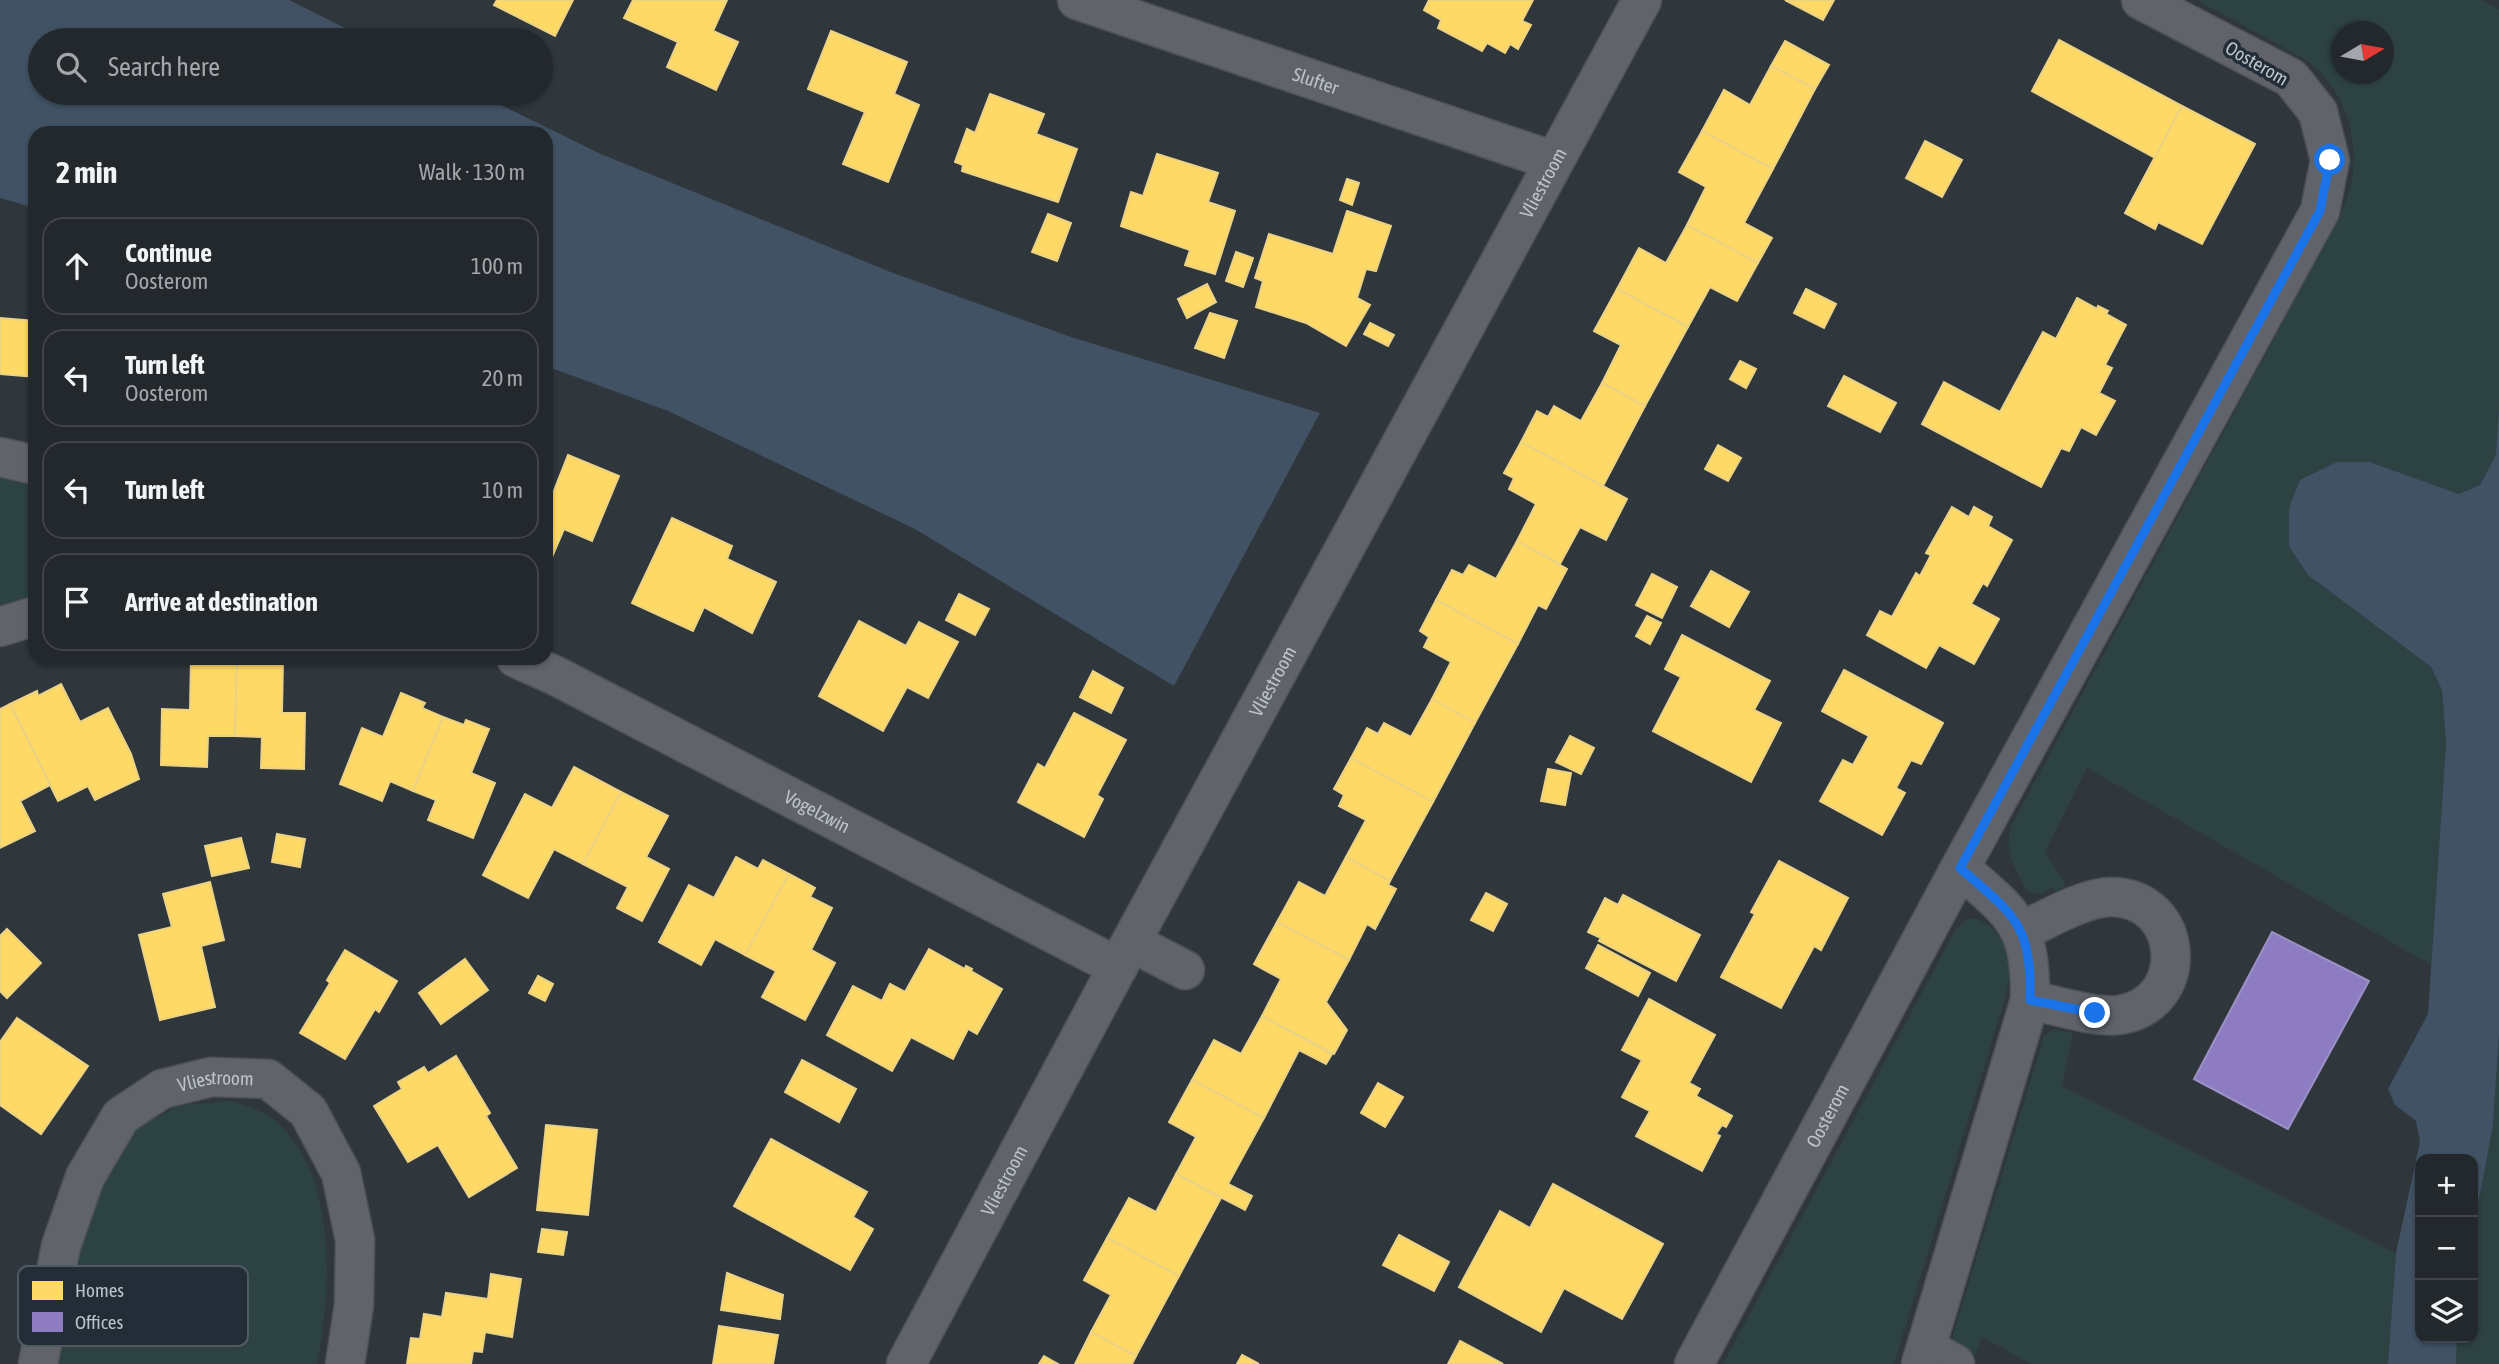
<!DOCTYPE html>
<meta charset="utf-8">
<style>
body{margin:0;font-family:"Asap Condensed",sans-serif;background:#2f3439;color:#f1f3f6}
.controls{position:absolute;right:21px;bottom:21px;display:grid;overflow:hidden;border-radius:14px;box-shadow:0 2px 5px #0004}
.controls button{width:63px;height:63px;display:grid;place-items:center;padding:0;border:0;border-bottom:2px solid #404449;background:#23282d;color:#f1f3f6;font:35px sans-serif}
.compass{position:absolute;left:2331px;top:21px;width:63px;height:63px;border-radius:50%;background:#23282d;box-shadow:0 2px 5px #0004;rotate:80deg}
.stop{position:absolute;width:21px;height:21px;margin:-16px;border:5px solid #1a73e8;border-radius:50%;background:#fff}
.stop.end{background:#1a73e8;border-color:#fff;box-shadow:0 2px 7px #0008}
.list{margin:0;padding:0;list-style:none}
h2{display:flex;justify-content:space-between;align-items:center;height:91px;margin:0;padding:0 28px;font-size:30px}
h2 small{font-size:23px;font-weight:400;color:#a3a6aa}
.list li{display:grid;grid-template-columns:46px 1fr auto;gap:21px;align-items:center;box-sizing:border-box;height:98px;margin:0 14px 14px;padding:0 14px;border:2px solid #404449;border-radius:21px}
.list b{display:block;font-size:26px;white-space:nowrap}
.list p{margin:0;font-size:23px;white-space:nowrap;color:#a3a6aa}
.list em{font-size:23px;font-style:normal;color:#a3a6aa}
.icon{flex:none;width:38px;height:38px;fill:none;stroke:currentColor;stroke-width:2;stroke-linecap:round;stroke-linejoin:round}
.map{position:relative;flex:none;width:2499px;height:1364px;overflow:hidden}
.search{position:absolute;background:#23282d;box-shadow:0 2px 5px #0004;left:28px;top:28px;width:525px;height:77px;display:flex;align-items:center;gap:18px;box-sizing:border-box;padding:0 24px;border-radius:38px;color:#a3a6aa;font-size:26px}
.panel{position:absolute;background:#23282d;box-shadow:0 2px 5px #0004;left:28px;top:126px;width:525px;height:539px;border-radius:21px}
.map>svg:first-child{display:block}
</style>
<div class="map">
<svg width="2499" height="1364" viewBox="0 0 2499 1364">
<rect width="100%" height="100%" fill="#2f363c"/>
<g fill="#2d4243" fill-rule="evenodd">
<path d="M2197,0H2482L2499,9V407L2496,455L2480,485L2459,494L2371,462L2381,630L2431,667L2442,690L2446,743L2431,965L2087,768L2045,852L2066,885L2056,892L2053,887L2041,894L2027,891C2016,870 2003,851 2011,826L2341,214L2352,183L2354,155L2350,125L2340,99L2325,76L2306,60ZM2342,32H2384V74H2342Z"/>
<polygon points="0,478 35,487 35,601 0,609"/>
<path d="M1968,919C1995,917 2009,948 2010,972C2010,979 2007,988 2006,995L1894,1364H1723L1956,929Z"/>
<polygon points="2054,1029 2073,1033 2062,1086 2396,1253 2388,1364 2031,1364 1982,1337 1975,1355 1951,1342 2044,1036"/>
<polygon points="2499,1034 2499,1364 2456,1364 2457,1338 2473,1338 2473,1232 2493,1125"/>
<path d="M232,1101C244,1106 262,1110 272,1118C338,1171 332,1289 317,1364H53L73,1266L102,1180L139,1126L181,1105Z"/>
</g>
<g fill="#405264">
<polygon points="0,0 289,0 369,40 40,40 40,93 476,93 601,154 893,273 1071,337 1320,413 1174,686 915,529 668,411 546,366 546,133 35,133 35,208 0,198"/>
<polygon points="2499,407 2499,1034 2493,1125 2473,1232 2473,1159 2420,1159 2420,1338 2457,1338 2456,1364 2388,1364 2396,1253 2420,1141 2416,1121 2395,1105 2388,1089 2428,1014 2446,743 2442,690 2431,667 2308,575 2289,546 2289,508 2300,480 2337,462 2370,462 2459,494 2480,485 2496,455"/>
</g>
<g fill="#ffd966" stroke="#ebd284" stroke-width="2">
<polygon points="497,0 573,0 555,36 494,5"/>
<polygon points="633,0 727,0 713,31 738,42 716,90 667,67 678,42 624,18"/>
<polygon points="1429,0 1533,0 1522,21 1531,25 1518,49 1510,44 1505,53 1487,43 1482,51 1438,28 1441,20 1424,10"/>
<polygon points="1785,0 1834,0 1823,20"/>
<polygon points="831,31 907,62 894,94 919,105 888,182 843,164 865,112 808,89"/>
<polygon points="2059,40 2182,106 2155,158 2032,91"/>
<polygon points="1785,41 1829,65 1815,89 1771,66"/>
<polygon points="1771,66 1815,89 1773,169 1702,131 1724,90 1750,105"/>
<polygon points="990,94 1044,114 1036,134 1077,149 1058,202 962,171 963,165 955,162 967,129 975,133"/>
<polygon points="2182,106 2255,144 2202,244 2158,222 2155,229 2125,213"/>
<polygon points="1702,131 1773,169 1744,223 1772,238 1758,263 1687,225 1706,187 1679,172"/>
<polygon points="1925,141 1962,160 1942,197 1906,178"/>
<polygon points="1157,154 1218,173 1208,202 1235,211 1215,274 1185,265 1190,250 1121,226 1131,192 1143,196"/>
<polygon points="1347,179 1359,183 1352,205 1340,200"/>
<polygon points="1347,211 1391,226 1376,271 1366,269 1357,298 1370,305 1346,346 1306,323 1256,307 1263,281 1255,278 1269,234 1333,254"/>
<polygon points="1048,214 1071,223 1057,261 1032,252"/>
<polygon points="1687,225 1758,263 1737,301 1710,287 1688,327 1617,289 1639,248 1666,263"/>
<polygon points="1236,252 1253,258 1243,287 1226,281"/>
<polygon points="1207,284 1216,302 1187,318 1178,299"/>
<polygon points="1617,289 1688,327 1645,406 1602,383 1621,345 1594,331"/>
<polygon points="1806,289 1836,304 1824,328 1794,313"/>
<polygon points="2077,298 2097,309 2098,306 2108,311 2106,314 2126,325 2105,365 2112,368 2099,393 2115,401 2096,435 2081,427 2069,451 2061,448 2041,487 1922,424 1944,382 2000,412 2043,332 2056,339"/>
<polygon points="1210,313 1237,321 1224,358 1195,348"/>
<polygon points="0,318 35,321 35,377 0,374"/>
<polygon points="1370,323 1394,335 1388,346 1364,334"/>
<polygon points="1740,361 1756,369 1746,388 1730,379"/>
<polygon points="1844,376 1896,403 1880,432 1828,406"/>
<polygon points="1602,383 1645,406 1603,486 1521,442 1537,411 1548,417 1554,406 1581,421"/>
<polygon points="1521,442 1627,499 1606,540 1580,527 1560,564 1517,541 1536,504 1509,489 1514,478 1504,473"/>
<polygon points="1718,445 1741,458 1728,481 1705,469"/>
<polygon points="568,455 619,476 592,541 564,529 549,564 546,563 546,490 553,493"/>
<polygon points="1952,507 1969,517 1974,507 1992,517 1988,526 2012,540 1987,586 1983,583 1971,604 1999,619 1974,664 1939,645 1926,668 1867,635 1880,611 1892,617 1916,573 1920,576 1931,555 1926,553"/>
<polygon points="672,518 732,546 727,559 776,582 752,633 704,607 693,631 632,603"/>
<polygon points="1517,541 1567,569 1546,609 1538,605 1518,644 1436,600 1452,570 1463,575 1469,565 1496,579"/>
<polygon points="1711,571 1749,592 1729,627 1691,606"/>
<polygon points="1652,574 1677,587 1662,618 1636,605"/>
<polygon points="959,594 989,609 975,635 946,620"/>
<polygon points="1436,600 1518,644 1475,723 1432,699 1451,662 1424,647 1429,637 1420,631"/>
<polygon points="1647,616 1661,623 1650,644 1636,636"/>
<polygon points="859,621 906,646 919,622 958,642 928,698 907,687 883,731 819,696"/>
<polygon points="1682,635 1770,681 1754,710 1781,723 1751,782 1653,731 1681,677 1665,669"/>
<polygon points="191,658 237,658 235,736 208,736 207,767 161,765 162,709 190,710"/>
<polygon points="237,658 283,659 282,713 305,713 304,769 261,768 262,737 235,736"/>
<polygon points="1844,670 1943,723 1921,764 1911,760 1896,788 1905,793 1882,835 1820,801 1843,760 1853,765 1869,736 1822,711"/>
<polygon points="1093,671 1123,688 1111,713 1080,697"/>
<polygon points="61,684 80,722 108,708 131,754 139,779 95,800 88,786 58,801 10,704 37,691 38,696"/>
<polygon points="401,693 425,703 422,708 443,717 413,791 390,781 382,801 340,784 362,728 383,737"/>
<polygon points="1432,699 1475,723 1433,802 1351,758 1367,728 1378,734 1384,723 1411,737"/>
<polygon points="10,704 50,785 20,801 35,831 0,848 0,709"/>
<polygon points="1074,713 1126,740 1097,795 1103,799 1084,837 1018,802 1038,764 1045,768"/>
<polygon points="443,717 464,725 466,720 489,729 471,773 495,783 473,838 428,820 436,800 413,791"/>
<polygon points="1570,736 1594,748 1581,774 1556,762"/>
<polygon points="1351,758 1433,802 1390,881 1346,857 1366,820 1339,806 1344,795 1334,789"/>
<polygon points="574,767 621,792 583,864 554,849 528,898 483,875 525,794 552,808"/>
<polygon points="1548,769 1571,773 1565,805 1541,801"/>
<polygon points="621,792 668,816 646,857 669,869 642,921 617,908 628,887 583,864"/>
<polygon points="277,834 305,839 300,867 272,862"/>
<polygon points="241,838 249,868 212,876 205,846"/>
<polygon points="736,857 758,869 763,860 789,874 745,955 715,939 701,965 659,942 689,885 714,898"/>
<polygon points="1346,857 1390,881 1388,885 1396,889 1375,929 1367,924 1349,960 1277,922 1299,882 1325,896"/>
<polygon points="1779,861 1848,898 1821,950 1814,946 1781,1008 1721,977 1755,914 1751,912"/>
<polygon points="789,874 815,888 810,897 832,908 811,950 835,963 805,1020 762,997 776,971 745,955"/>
<polygon points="210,882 224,940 201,946 215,1007 160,1020 139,935 172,927 163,894"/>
<polygon points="1486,893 1507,904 1493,931 1471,920"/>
<polygon points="1623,895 1700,935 1676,981 1599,941 1601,938 1588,932 1605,898 1618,905"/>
<polygon points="1277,922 1349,960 1326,1002 1347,1030 1334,1054 1262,1016 1281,979 1254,964"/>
<polygon points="7,929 41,963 7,998 0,991 0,936"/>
<polygon points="1598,945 1650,973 1638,996 1586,968"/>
<polygon points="929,949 965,969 966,966 972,969 971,971 1002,989 977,1034 968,1029 953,1059 911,1037 892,1071 827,1035 853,986 882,1001 890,984 905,992"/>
<polygon points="345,950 397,981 379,1012 375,1009 345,1059 300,1033 330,983 327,980"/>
<polygon points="465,959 488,990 441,1024 419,993"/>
<polygon points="538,976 553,984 545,1001 529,993"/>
<polygon points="1649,999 1715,1035 1689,1083 1700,1089 1696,1096 1732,1116 1726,1127 1722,1125 1716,1134 1720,1136 1702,1171 1636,1136 1650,1111 1622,1097 1642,1060 1622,1050"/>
<polygon points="1262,1016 1332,1054 1326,1064 1299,1050 1264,1118 1192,1080 1214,1040 1241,1054"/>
<polygon points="17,1018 88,1066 41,1134 0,1105 0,1042"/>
<polygon points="456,1056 490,1113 486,1116 517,1168 469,1197 438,1145 408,1162 374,1106 402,1089 398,1082 424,1067 428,1073"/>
<polygon points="802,1060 856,1089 839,1122 785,1092"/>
<polygon points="1192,1080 1264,1118 1228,1184 1252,1196 1245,1210 1176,1174 1196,1137 1169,1122"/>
<polygon points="1378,1083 1403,1097 1385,1127 1361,1113"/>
<polygon points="546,1125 597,1130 588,1215 537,1210"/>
<polygon points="771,1139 867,1192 853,1217 873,1229 850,1270 734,1206"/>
<polygon points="1176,1174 1221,1198 1179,1276 1107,1238 1129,1198 1156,1212"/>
<polygon points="1553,1184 1663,1244 1622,1319 1564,1288 1541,1332 1459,1287 1500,1211 1530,1228"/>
<polygon points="542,1229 567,1232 563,1255 538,1252"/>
<polygon points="1399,1235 1449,1262 1434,1291 1383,1265"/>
<polygon points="1107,1238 1179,1276 1136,1356 1091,1332 1111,1295 1084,1280"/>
<polygon points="727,1273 783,1295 780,1319 721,1310"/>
<polygon points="491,1274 521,1279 512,1337 485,1332 482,1352 473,1351 471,1364 407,1364 411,1338 420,1339 424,1314 442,1317 446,1293 488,1299"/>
<polygon points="719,1326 778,1335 773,1364 713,1364"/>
<polygon points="1091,1332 1136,1356 1132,1364 1075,1364"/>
<polygon points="1460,1341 1503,1364 1448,1364"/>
<polygon points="1242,1355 1259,1364 1237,1364"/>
<polygon points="1044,1356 1058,1364 1039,1364"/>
</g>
<polygon fill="#8e7cc3" stroke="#9c91c5" stroke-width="2" points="2272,932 2369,981 2288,1129 2194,1079"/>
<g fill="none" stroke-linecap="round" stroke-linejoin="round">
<defs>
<g id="minor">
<path id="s1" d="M1077,0L1554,161"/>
<polyline points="0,457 35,465"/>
<polyline points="0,627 35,616"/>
<path id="s2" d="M516,658L556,676L1118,967"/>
<path d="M2022,931C2046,920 2085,897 2111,897C2185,897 2193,1004 2119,1015C2094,1018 2055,1005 2030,1000"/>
<polyline points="1131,942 1185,970"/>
<polyline points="1926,1348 1955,1364"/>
<path id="s3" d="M38,1364L61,1246L85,1177L121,1116L162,1089L211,1077L268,1079L308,1111L341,1173L355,1240L354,1305L345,1364"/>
<path id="s4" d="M906,1364L1131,942L1642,0"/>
<path id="s5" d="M1694,1364L1960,868L2320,211L2330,160L2318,112L2291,78L2141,0"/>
<path d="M1921,1364L2030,1000C2031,924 2014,915 1960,868"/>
</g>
</defs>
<use href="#minor" stroke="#4e5257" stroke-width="41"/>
<use href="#minor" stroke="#60646a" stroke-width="38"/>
</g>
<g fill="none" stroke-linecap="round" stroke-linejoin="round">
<path stroke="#1a73e8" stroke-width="9" d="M2095,1013L2030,1000C2032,924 2014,915 1960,868L2320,211L2330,160"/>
</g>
<g text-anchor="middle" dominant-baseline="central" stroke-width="7" stroke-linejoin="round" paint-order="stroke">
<g font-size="19" fill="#bcc3cb" stroke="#232d37">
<text transform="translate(2257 63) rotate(30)">Oosterom</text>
<text stroke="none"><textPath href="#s1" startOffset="252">Slufter</textPath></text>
<text stroke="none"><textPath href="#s4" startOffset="1342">Vliestroom</textPath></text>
<text stroke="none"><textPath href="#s4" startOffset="775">Vliestroom</textPath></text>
<text stroke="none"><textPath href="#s2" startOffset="338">Vogelzwin</textPath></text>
<text stroke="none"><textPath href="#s3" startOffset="368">Vliestroom</textPath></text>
<text stroke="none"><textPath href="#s5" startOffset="282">Oosterom</textPath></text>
<text stroke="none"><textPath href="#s4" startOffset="208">Vliestroom</textPath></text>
</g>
</g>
<rect x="18" y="1266" width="230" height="80" rx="10" fill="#232d37" stroke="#515a63" stroke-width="2"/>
<rect x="32" y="1281" width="31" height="19" fill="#ffd966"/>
<rect x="32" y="1312" width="31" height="20" fill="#8e7cc3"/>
<g font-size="19" fill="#bcc3cb">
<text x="75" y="1297">Homes</text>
<text x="75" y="1329">Offices</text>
</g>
</svg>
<div class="controls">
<button>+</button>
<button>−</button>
<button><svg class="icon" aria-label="layers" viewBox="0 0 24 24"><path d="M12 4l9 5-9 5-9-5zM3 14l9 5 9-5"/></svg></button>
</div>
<svg class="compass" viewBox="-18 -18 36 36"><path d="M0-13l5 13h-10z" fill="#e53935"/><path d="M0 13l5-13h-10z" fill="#a3a6aa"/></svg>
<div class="stop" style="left:2330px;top:160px"></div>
<div class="stop end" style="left:2095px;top:1013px"></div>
<div class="search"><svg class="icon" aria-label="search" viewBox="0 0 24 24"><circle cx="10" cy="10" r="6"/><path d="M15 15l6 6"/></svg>Search here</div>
<section class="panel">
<h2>2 min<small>Walk · 130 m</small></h2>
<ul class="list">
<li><svg class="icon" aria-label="ahead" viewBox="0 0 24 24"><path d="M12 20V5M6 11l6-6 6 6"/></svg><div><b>Continue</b><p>Oosterom</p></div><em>100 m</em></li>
<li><svg class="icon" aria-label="left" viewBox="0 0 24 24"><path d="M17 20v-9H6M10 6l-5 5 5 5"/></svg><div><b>Turn left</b><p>Oosterom</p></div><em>20 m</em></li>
<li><svg class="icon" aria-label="left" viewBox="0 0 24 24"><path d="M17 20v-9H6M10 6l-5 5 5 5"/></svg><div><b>Turn left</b></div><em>10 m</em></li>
<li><svg class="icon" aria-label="arrive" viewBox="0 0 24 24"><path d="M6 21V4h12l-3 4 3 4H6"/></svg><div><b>Arrive at destination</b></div></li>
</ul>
</section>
</div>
